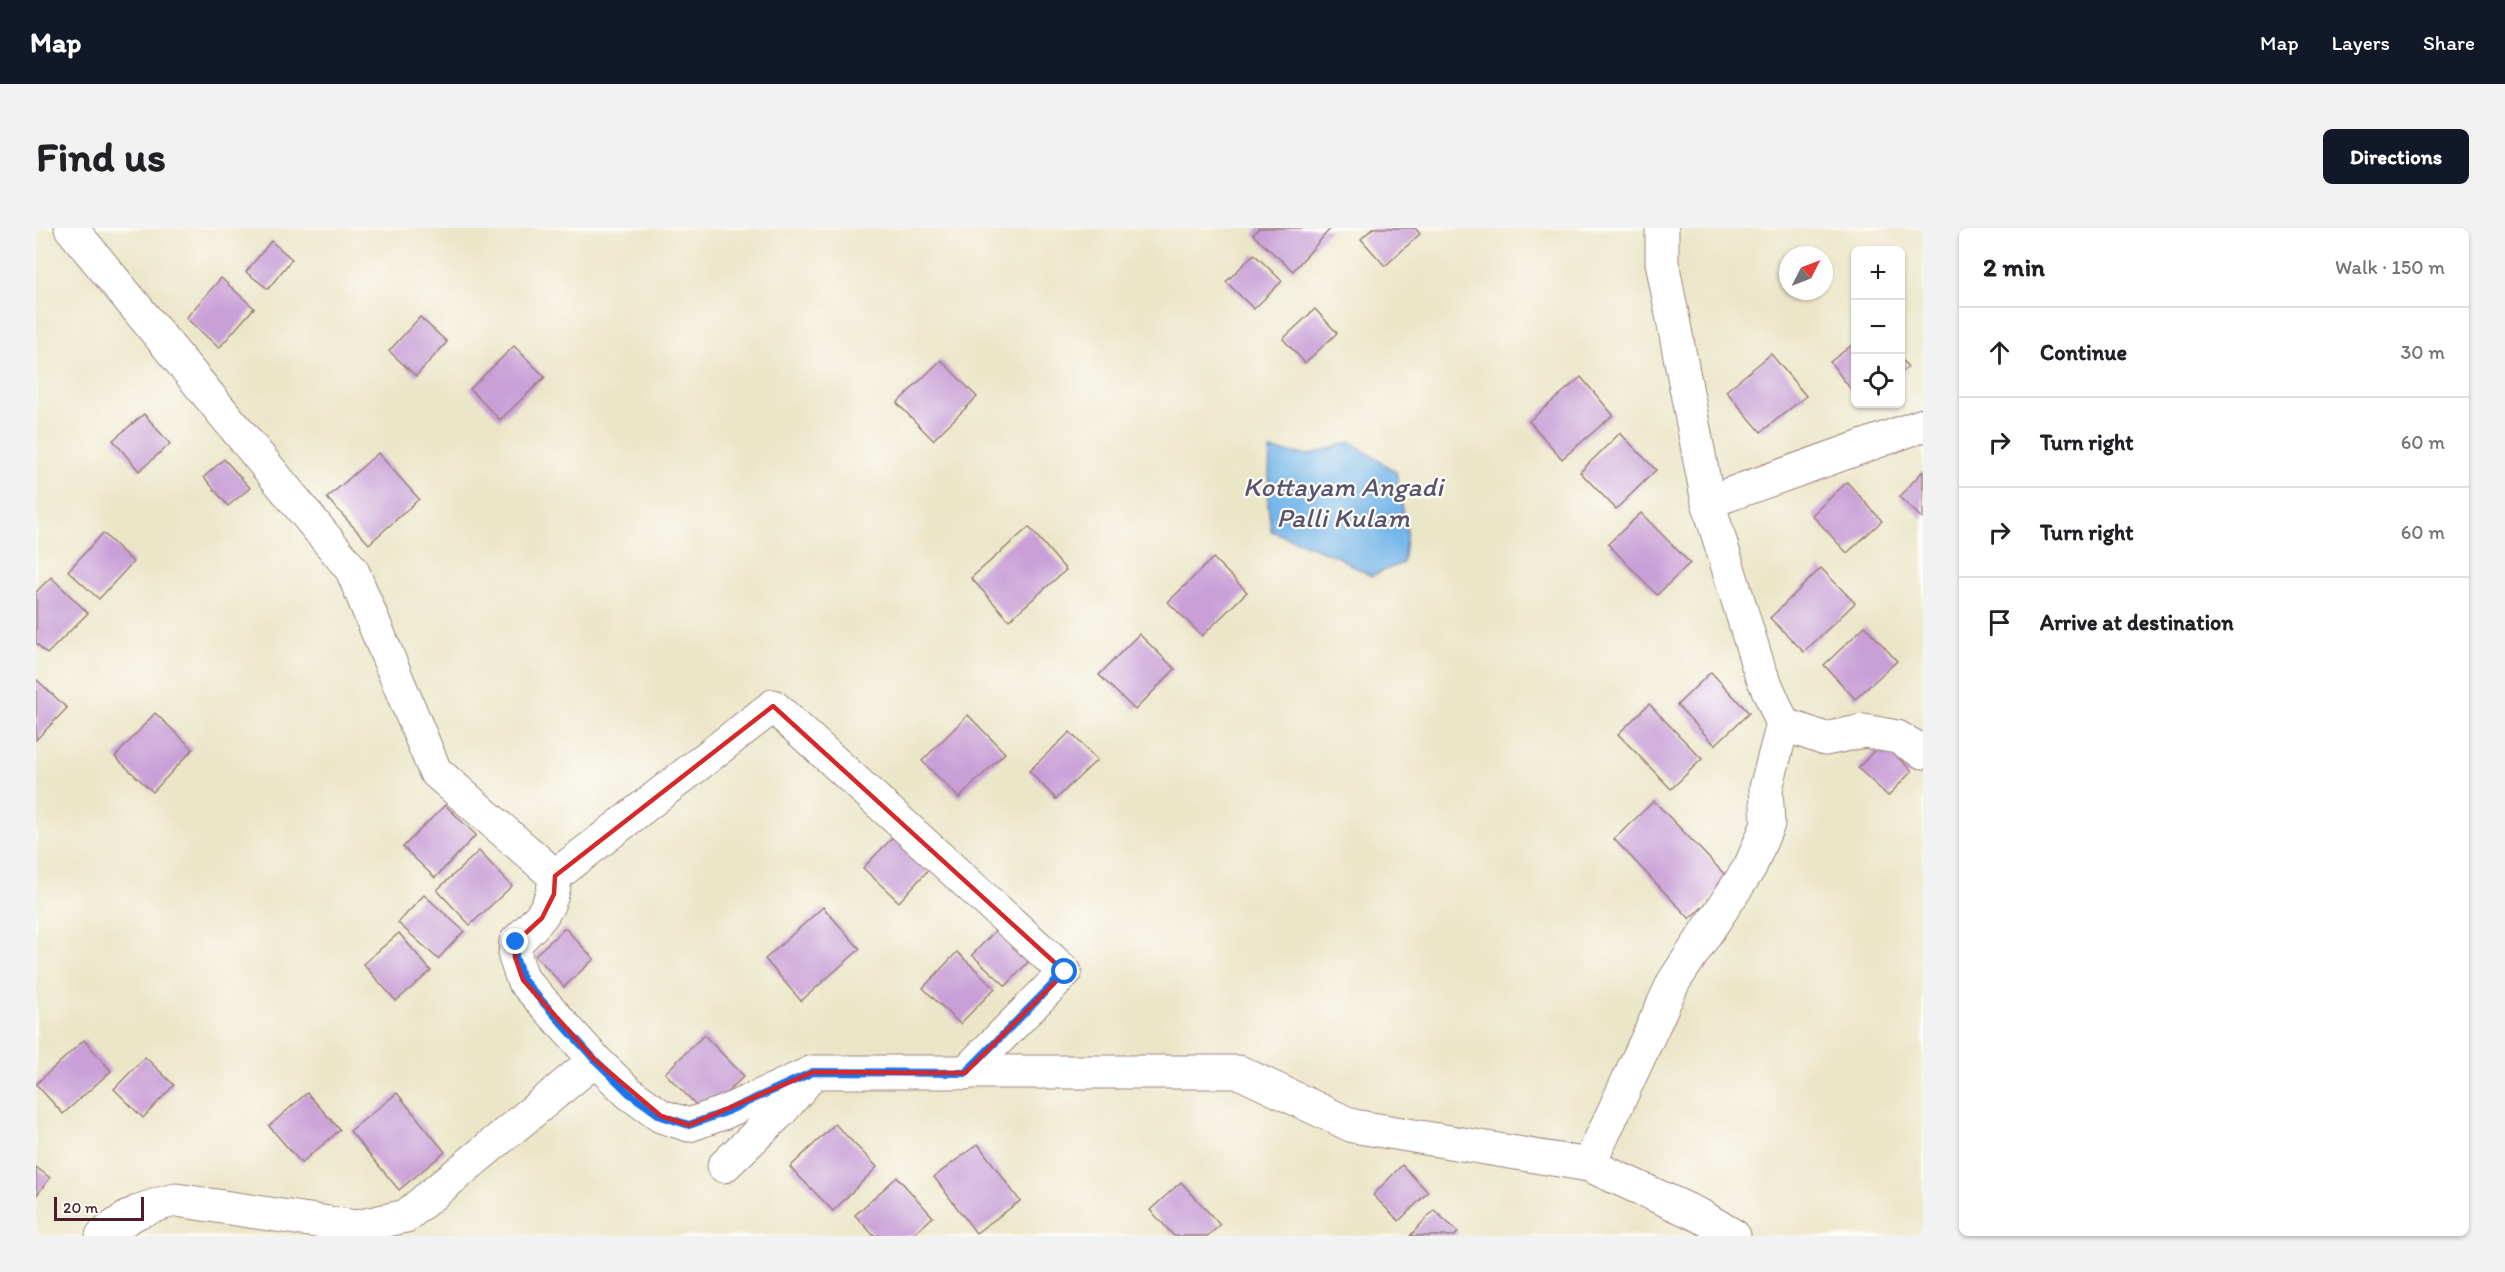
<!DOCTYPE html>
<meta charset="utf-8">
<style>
body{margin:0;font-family:Itim,sans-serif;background:#f2f2f2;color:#202124}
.controls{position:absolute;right:18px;top:18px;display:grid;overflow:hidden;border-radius:9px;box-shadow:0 2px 4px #0004}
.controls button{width:54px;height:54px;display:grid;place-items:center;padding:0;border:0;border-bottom:2px solid #e0e0e0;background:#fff;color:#202124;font:30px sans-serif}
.compass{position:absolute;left:1743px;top:18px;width:54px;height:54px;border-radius:50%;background:#fff;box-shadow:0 2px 4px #0004;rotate:48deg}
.scale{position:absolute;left:18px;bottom:15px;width:90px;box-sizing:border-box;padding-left:6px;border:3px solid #4a1f2b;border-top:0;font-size:16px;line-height:21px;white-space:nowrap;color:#4a1f2b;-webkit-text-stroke:4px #fdfcf7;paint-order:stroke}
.stop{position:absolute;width:18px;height:18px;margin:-14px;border:4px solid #1a73e8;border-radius:50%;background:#fff}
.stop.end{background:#1a73e8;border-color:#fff;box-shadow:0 2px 6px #0008}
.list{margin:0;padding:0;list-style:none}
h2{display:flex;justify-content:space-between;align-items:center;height:78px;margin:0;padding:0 24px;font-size:26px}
h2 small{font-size:20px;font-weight:400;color:#757577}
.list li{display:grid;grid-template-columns:39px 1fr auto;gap:18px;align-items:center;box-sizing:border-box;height:90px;padding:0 24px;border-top:2px solid #e0e0e0}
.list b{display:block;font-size:22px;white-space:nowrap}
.list em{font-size:20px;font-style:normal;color:#757577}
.icon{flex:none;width:33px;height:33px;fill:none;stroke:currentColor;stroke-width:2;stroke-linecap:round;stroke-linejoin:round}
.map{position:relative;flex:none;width:1887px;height:1008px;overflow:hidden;border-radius:9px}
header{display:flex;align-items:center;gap:36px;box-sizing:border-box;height:84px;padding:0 30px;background:#111827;color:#fff}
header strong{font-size:28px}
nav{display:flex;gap:33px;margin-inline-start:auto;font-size:21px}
.intro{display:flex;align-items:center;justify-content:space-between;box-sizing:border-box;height:144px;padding:0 36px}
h1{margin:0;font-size:42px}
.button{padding:15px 27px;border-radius:9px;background:#111827;color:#fff;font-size:21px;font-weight:700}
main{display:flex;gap:36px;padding:0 36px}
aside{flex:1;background:#fff;border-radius:9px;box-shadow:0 2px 4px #0004}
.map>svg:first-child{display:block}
</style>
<header>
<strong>Map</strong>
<nav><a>Map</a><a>Layers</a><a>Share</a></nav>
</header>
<div class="intro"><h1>Find us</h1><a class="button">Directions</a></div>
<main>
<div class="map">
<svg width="1887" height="1008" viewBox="0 0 1887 1008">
<rect width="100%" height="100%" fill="#fdfcf7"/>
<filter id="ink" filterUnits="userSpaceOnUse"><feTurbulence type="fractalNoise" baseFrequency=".0167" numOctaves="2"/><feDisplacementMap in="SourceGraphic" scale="12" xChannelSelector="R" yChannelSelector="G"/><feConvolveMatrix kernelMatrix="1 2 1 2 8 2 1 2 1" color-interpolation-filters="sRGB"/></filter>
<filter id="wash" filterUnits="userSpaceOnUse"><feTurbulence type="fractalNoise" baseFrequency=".008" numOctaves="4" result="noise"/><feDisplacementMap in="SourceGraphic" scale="24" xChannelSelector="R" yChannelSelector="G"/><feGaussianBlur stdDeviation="1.35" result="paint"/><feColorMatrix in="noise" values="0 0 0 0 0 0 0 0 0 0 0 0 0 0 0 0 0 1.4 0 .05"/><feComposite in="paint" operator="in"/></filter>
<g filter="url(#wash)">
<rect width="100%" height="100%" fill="#ece6c9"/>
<polygon fill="#75b6ea" stroke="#606a8a" stroke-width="1.5" points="1315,214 1360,244 1371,303 1367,335 1335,348 1300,328 1235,303 1232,276 1234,222 1273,227"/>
<g id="blocks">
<g fill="#c89fd7">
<polygon points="1223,0 1295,0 1257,43 1217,7"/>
<polygon points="1337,0 1379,0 1384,6 1349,38 1325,11"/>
<polygon points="235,13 256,31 232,61 210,44"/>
<polygon points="1218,26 1246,53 1218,81 1190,54"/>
<polygon points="185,50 218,80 183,120 150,90"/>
<polygon points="1279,81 1301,105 1269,135 1247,111"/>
<polygon points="384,89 411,114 380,148 353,123"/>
<polygon points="1820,114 1820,168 1794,134"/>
<polygon points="478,118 509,149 464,192 434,161"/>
<polygon points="1735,126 1770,168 1725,204 1690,163"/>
<polygon points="1864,129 1872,139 1864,145"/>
<polygon points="905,132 941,169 897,212 861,175"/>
<polygon points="1545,149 1577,187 1526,231 1493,193"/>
<polygon points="108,186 134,216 103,243 77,212"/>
<polygon points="1584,205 1620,242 1580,281 1544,244"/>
<polygon points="342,225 383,271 333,316 291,270"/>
<polygon points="188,231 214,260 192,278 168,249"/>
<polygon points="1887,243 1887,291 1863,269"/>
<polygon points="1811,254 1846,293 1811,325 1776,287"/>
<polygon points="1605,285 1654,335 1621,367 1572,316"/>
<polygon points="993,299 1030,342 973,392 935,350"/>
<polygon points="67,305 97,334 63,371 32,343"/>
<polygon points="1177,330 1211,364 1166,408 1132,374"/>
<polygon points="1785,340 1819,375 1768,424 1734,390"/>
<polygon points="15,349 52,385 11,426 0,415 0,364"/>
<polygon points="1829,398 1861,433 1819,471 1788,437"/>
<polygon points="1103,406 1139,441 1099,482 1063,447"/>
<polygon points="1675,444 1713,485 1679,517 1641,477"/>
<polygon points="0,451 31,480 0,512"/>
<polygon points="1613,476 1666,531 1635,561 1582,506"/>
<polygon points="119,485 157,521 117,564 79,529"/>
<polygon points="932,487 969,525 923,570 886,533"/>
<polygon points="1034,504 1061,532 1020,571 993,543"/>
<polygon points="1846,514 1876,543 1852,568 1822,540"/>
<polygon points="1618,573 1694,652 1654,691 1578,611"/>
<polygon points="409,577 440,607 399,650 367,619"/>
<polygon points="859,607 894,640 863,674 827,640"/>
<polygon points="443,623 476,658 434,697 401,662"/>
<polygon points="388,667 428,703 402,731 362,695"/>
<polygon points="787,679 824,721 765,773 729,731"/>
<polygon points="529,700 558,731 528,759 499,727"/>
<polygon points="960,702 993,733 970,758 936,727"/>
<polygon points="363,705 395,743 360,773 327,736"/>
<polygon points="921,724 959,760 924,796 887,760"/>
<polygon points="668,807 708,848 669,886 629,845"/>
<polygon points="48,812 75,843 27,886 0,856"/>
<polygon points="109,829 138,857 107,890 78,861"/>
<polygon points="271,865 304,902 265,935 233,898"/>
<polygon points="361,865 409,924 363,962 314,903"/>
<polygon points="799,896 841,939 797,983 754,939"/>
<polygon points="942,916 984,973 940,1005 898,949"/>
<polygon points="1366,937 1392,964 1363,993 1337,967"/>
<polygon points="0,939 14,950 0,968"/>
<polygon points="861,949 897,989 876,1008 838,1008 819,987"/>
<polygon points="1145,954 1184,997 1172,1008 1138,1008 1114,982"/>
<polygon points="1398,982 1422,1004 1419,1008 1374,1008"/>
</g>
</g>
</g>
<g filter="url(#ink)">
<use href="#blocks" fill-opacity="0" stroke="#9b827a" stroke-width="1.5"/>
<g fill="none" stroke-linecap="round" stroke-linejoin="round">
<defs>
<g id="minor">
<polyline points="35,0 316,342 399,543 519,648"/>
<polyline points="1626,0 1626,34 1672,274 1723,441 1747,496 1789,511 1828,503 1861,509 1887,524"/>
<polyline points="1672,274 1887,197"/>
<path d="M559,832L487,752L479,729L480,714C501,694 518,679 519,648L737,478L1029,744L929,845"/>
<polyline points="1553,937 1638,753 1714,639 1732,596 1730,560 1747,496"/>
<polyline points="688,938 745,883 772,851"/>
<path d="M66,1008C92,987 107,979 140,972L320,999L370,988L559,832L593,865L625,888L653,897L687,885L777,844H1203L1317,898L1553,937L1665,988L1698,1008"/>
</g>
</defs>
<use href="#minor" stroke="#9b827a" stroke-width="35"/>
<use href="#minor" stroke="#fff" stroke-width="33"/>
</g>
</g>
<g fill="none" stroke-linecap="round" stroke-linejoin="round" filter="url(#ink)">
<polyline stroke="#1a73e8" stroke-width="8" points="480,714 479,729 487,752 559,832 593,865 625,888 653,897 687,885 777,844 929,845 1029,744"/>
</g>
<path fill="none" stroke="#d62828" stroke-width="4.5" stroke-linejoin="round" d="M737,478L1029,744L929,845L777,844L653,897L625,888L559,832L487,752L479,729L480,714L506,690L518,666L519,648Z"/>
<g text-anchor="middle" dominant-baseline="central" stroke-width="4.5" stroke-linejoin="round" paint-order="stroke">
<g font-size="27" font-style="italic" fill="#59546e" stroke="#fdfcf7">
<text x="1307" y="258">Kottayam Angadi<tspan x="1307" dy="31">Palli Kulam</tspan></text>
</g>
</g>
</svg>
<div class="controls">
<button>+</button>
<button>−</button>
<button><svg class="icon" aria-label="locate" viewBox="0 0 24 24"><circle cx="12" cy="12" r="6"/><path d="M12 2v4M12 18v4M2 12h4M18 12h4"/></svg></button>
</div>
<svg class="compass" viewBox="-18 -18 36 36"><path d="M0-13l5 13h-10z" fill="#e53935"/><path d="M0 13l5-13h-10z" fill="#757577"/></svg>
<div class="scale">20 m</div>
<div class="stop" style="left:1029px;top:744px"></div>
<div class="stop end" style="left:480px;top:714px"></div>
</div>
<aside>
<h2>2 min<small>Walk · 150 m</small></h2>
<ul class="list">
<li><svg class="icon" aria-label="ahead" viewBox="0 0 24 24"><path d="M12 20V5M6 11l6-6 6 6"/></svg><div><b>Continue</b></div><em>30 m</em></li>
<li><svg class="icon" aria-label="right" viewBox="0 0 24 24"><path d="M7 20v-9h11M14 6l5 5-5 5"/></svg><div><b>Turn right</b></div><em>60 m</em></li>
<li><svg class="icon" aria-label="right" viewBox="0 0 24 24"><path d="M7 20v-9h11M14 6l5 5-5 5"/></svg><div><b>Turn right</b></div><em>60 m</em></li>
<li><svg class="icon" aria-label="arrive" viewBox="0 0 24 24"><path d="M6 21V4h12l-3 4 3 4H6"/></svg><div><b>Arrive at destination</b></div></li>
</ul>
</aside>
</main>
